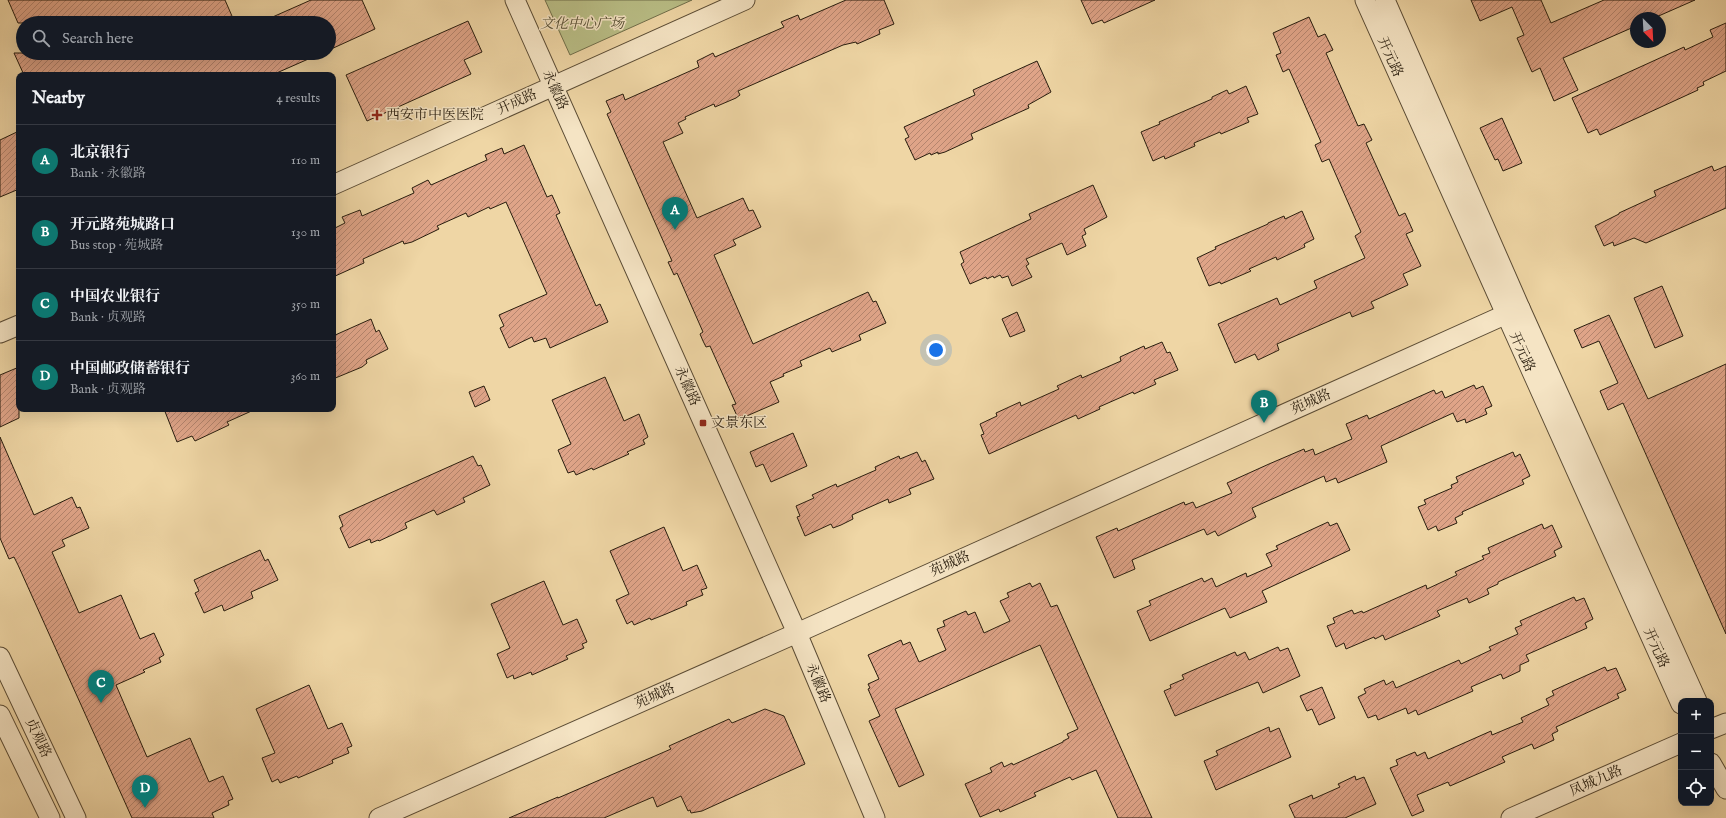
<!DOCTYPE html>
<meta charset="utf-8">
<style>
body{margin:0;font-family:"IM FELL English","Noto Serif SC",serif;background:#20242c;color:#f1f3f6}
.controls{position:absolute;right:12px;bottom:12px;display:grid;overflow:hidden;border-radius:8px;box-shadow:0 4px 16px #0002}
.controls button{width:36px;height:36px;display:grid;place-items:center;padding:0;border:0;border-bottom:1px solid #363941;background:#171b24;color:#f1f3f6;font:20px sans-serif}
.compass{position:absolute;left:1630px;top:12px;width:36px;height:36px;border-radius:50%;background:#171b24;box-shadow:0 4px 16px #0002;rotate:156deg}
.you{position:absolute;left:936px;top:350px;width:14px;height:14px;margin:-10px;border:3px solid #fff;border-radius:50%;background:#1a73e8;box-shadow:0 0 0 6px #1a73e833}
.badge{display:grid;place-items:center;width:26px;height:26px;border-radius:50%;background:#0f766e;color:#fff;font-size:13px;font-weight:700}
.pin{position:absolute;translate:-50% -33px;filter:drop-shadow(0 1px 2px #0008)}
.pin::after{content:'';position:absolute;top:21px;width:14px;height:12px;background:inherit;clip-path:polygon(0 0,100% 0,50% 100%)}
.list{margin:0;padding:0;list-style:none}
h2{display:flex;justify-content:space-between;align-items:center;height:52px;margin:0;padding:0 16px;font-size:17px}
h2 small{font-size:13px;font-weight:400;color:#9ea1a6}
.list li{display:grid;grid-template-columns:26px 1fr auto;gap:12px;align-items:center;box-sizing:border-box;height:72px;padding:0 16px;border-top:1px solid #363941}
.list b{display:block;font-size:15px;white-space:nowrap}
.list p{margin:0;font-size:13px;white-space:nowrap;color:#9ea1a6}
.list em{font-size:13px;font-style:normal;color:#9ea1a6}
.icon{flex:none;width:22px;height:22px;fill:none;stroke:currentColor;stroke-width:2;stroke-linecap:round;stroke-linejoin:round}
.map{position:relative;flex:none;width:1726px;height:818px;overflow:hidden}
.search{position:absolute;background:#171b24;box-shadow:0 4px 16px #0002;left:16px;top:16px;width:320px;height:44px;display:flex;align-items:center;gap:10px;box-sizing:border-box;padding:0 14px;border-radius:22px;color:#9ea1a6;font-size:15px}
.panel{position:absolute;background:#171b24;box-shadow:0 4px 16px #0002;left:16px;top:72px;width:320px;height:340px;border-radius:8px}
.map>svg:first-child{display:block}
</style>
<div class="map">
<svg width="1726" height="818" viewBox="0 0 1726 818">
<defs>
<pattern id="building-hatch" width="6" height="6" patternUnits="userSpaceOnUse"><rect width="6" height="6" fill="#dfa488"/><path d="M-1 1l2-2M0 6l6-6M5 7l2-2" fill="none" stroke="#b5856e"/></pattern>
</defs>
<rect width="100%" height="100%" fill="#efd6a5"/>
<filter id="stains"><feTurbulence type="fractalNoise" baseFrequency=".005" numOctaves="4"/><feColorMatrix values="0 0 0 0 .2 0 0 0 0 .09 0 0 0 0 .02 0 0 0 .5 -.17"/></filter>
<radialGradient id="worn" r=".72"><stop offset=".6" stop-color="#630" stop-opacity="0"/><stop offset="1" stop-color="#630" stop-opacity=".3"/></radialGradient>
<polygon fill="#b9be86" stroke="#706e4a" points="545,0 692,0 570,55"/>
<g fill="url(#building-hatch)" stroke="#281d0e">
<polygon points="8,0 225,0 235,23 18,23"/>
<polygon points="311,0 362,0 375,29 329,50 329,23 259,23"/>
<polygon points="846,0 884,0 894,24 879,30 880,34 857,44 856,42 843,45 738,91 740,95 736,98 715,107 714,104 685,117 686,119 678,123 683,133 663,142 697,218 743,198 749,211 753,210 761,227 733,240 736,245 714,255 753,344 868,292 873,302 876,301 886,323 859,335 861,340 832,352 830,348 800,361 802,366 783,374 784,376 770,382 779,402 742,418 741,416 738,418 732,405 736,404 710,346 706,347 703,341 700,334 703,332 677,273 674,275 668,262 672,261 607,114 611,112 606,101 623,94 625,100 699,67 697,61 713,53 715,57 784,27 781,22 798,15 800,20"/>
<polygon points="1081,0 1155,0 1104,23 1102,20 1092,24"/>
<polygon points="1471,0 1541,0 1551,23 1604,0 1695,0 1654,18 1636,18 1636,26 1563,58 1578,90 1554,101 1540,68 1532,72 1517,38 1524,35 1512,7 1480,21"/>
<polygon points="1309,17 1318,37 1325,34 1333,50 1326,53 1358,126 1364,124 1372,140 1366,143 1399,216 1405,213 1413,231 1406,234 1421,266 1403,274 1408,285 1371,302 1374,308 1352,317 1350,312 1277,344 1279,350 1258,360 1255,354 1235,363 1218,324 1277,298 1280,305 1317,288 1314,281 1365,258 1355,236 1361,232 1329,159 1322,162 1315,145 1321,142 1289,69 1283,72 1276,55 1281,53 1273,33"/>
<polygon points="468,21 482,52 464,60 471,74 367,121 346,75"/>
<polygon points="1726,23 1726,71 1703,82 1704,85 1697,88 1698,90 1600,135 1597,129 1588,133 1572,98 1684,47 1685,50 1713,37 1710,30"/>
<polygon points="14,53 322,53 272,75 24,75"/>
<polygon points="1037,61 1051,92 1028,105 1029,108 971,134 973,139 945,152 938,154 938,152 931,155 930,153 915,160 905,139 909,137 904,127 975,95 973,90"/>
<polygon points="1246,86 1258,114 1247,118 1249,122 1221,134 1220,132 1194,143 1195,146 1165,159 1164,156 1153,161 1141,132 1160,124 1159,122 1212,99 1212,97 1227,90 1229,94"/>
<polygon points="1502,118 1522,163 1503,171 1498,159 1495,160 1480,128"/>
<polygon points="19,131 19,189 0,197 0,140"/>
<polygon points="524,145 547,197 552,195 560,213 556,215 596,306 600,304 608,322 550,348 546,338 534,342 532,337 509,348 500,328 504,326 499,315 547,294 506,202 490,209 489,207 468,217 466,213 437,226 439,229 412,242 404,244 403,241 363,259 364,263 333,277 333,229 345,223 342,217 360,210 362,216 414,193 412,188 428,180 431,185 487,160 485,155 502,148 504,154"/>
<polygon points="1712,166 1714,171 1726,166 1726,208 1646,243 1634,238 1614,246 1613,242 1604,246 1595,226 1619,214 1619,213 1656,196 1654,191"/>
<polygon points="1093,185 1107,217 1084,229 1086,234 1082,236 1086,246 1067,255 1062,243 1026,259 1029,264 1026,266 1032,277 1012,286 1008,276 1002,278 1000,275 994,278 993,276 987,279 986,277 970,284 961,264 964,262 960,252 1031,219 1029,214"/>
<polygon points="1302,211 1314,239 1304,244 1305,247 1277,260 1276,257 1249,269 1251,271 1221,284 1220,282 1209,286 1197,258 1216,249 1215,247 1268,224 1268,223 1284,216 1285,219"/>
<polygon points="1662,286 1683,336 1655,348 1634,298"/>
<polygon points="1017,312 1025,331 1010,337 1002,319"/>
<polygon points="1609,315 1648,399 1726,364 1726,634 1623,403 1608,410 1600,391 1618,383 1599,341 1582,348 1574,330"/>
<polygon points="371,319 376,332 379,330 388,349 366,360 367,363 362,367 333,379 333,336"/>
<polygon points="1162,342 1167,353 1170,352 1178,370 1154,380 1156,384 1134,394 1133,392 1099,407 1100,409 1078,419 1076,415 989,454 981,435 984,434 980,424 997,416 996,413 1020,402 1021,406 1059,389 1057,386 1081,375 1082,378 1121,361 1120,357 1144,346 1145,349"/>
<polygon points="19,367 19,418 0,427 0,375"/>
<polygon points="605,377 624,421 639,414 648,437 643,440 645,444 627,452 629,454 593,470 592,468 576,475 574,471 568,473 558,450 571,444 552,400"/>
<polygon points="1474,385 1476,389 1483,386 1492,406 1485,409 1487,414 1466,423 1465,419 1457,422 1453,413 1381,446 1387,462 1338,483 1336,478 1326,482 1324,476 1252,508 1256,517 1218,536 1215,531 1207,535 1204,529 1132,560 1135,569 1114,578 1096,537 1117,528 1118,531 1184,502 1185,505 1193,502 1196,508 1232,493 1227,483 1269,464 1304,449 1305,452 1313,449 1315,455 1352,439 1346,424 1367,415 1369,419 1434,390 1436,394 1442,391 1445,398"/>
<polygon points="484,386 490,400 475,407 469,392"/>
<polygon points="164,409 256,409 227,422 229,425 195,441 192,436 177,442"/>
<polygon points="793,433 807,466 771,482 763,464 756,467 750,452"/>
<polygon points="0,437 34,515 72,497 77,508 80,507 89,528 62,540 65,546 52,552 79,613 121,595 140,639 154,633 164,655 159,658 161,662 143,670 145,672 116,685 147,757 190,738 209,782 223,776 233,799 228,801 229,805 212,813 214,818 132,818 18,565 14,557 9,559 0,538"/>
<polygon points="917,452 922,462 925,460 934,479 909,489 911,494 889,503 888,499 852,515 853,519 841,525 833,528 831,524 805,536 797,517 800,516 796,506 814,498 812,495 836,484 837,487 876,470 875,467 899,456 900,459"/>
<polygon points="1513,452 1515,457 1520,454 1530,476 1522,480 1524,484 1462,512 1463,514 1455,518 1457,523 1438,531 1436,526 1428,530 1418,507 1426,504 1424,500 1452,488 1451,485 1458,482 1456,477"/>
<polygon points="473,456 478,466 481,465 490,485 463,498 465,502 437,515 434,510 405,523 407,528 379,541 378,540 371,543 370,539 349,548 340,528 343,526 339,516"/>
<polygon points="1328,522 1330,526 1337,523 1350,550 1262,591 1267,602 1230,618 1225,608 1150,641 1137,611 1151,605 1149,601 1202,578 1204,582 1212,578 1216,587 1246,573 1247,577 1272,566 1266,554 1278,549 1276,546"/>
<polygon points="1542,524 1544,529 1552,525 1562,547 1554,551 1556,556 1498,582 1498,584 1487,589 1489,594 1469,603 1467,598 1437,611 1440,616 1385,640 1383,635 1375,639 1374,637 1346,649 1344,643 1336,647 1327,626 1335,623 1333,618 1352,610 1354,614 1362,611 1363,613 1426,585 1427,589 1457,575 1455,572 1484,559 1482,556 1490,553 1488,548"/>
<polygon points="664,527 683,571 697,565 707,588 701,590 703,595 686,602 687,605 666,614 651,620 650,618 634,625 632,621 627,624 616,600 629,594 610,551"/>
<polygon points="260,550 265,561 268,559 278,580 251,592 253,598 224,611 222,605 204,613 195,593 199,591 194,580"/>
<polygon points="544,581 563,625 577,619 587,642 582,644 584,648 566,656 568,659 532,675 531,672 514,679 513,675 507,678 497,654 510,648 491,604"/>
<polygon points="1030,583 1032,587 1040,583 1051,607 1057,605 1152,818 1118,818 1096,770 1072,780 1070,777 1034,793 1036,796 1000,812 999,809 980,817 965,784 992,772 990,768 1002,762 1004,767 1012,763 1013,765 1063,742 1063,741 1069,738 1067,734 1078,729 1040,645 895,709 924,775 899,787 869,721 880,716 868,689 870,688 868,684 879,679 868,655 901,640 903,645 910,642 919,662 946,650 937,629 945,626 943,621 966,611 968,615 975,612 984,633 1010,621 1000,601 1009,597 1007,593"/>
<polygon points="1574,597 1576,601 1584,598 1593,619 1585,623 1587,628 1526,655 1529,661 1520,665 1520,671 1503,679 1501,674 1471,687 1473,691 1418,715 1416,710 1408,714 1406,708 1378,720 1376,715 1368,718 1358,697 1366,693 1364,689 1384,680 1386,685 1393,681 1396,688 1459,660 1461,664 1491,650 1489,647 1518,634 1515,628 1522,625 1520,621"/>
<polygon points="1278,647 1280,651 1288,648 1300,676 1263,693 1258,682 1175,716 1164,691 1171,688 1170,685 1184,679 1182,675 1235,652 1237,656 1245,652 1249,660"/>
<polygon points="1605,667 1607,671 1616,668 1626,690 1617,694 1619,698 1556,727 1558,731 1552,734 1554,740 1534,749 1532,744 1502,757 1505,762 1450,786 1448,782 1417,795 1424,811 1412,816 1390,768 1398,765 1396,760 1415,752 1417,756 1425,752 1428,759 1491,731 1492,735 1523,722 1521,718 1549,705 1546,699 1554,695 1552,691"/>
<polygon points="309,685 328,729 342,723 352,746 347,748 349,753 332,760 333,763 298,778 297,776 280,783 278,779 272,782 262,758 275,753 256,709"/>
<polygon points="1322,687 1335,718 1319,725 1312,709 1307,711 1300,696"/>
<polygon points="765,709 784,716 805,764 702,811 691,813 690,810 688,811 681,796 657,807 653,797 604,818 509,818 558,797 558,798 671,749 669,746 729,719 732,723"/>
<polygon points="1269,727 1270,732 1279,728 1291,757 1216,790 1204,761 1218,755 1216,751"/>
<polygon points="1355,776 1356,780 1364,777 1376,804 1345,818 1295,818 1289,805 1312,795 1313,799 1340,787 1338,784"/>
</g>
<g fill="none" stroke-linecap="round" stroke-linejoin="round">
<defs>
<g id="tertiary">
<polyline points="515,0 797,633 875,818"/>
<polyline points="1365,0 1681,704"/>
<polyline points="1385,0 1520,308 1697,701"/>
<polyline points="333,185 745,0"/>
<polyline points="0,333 19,325"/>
<polyline points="0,657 76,818"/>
<polyline points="0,715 50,818"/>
<polyline points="1711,729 1726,723"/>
<polyline points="1711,763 1726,789"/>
<polyline points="379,818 797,633 1520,308"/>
<polyline points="1511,818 1681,743"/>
</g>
</defs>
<use href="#tertiary" stroke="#5a4b34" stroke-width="21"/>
<use href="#tertiary" stroke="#f5e4c4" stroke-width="19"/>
</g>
<g fill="#8f2418" stroke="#f5e4c4" stroke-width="1.5">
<path d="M375 109h4v4h4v4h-4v4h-4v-4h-4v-4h4z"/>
<rect x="699" y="419" width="8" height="8" rx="2"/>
</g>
<g text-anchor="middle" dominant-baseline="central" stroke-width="3" stroke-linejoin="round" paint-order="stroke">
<g font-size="14" font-style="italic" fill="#544d32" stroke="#f5e4c4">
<text x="582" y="24">文化中心广场</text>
</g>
<g font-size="14" fill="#281d0e" stroke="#f5e4c4">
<text transform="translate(1390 57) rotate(66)">开元路</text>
<text transform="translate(555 90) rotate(66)">永徽路</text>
<text transform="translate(517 102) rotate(-24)">开成路</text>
<text transform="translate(1522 352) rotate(66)">开元路</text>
<text transform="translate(687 386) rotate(66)">永徽路</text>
<text transform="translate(1311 402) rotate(-24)">苑城路</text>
<text transform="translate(950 564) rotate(-24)">苑城路</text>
<text transform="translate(1656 648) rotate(66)">开元路</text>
<text transform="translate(818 683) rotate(67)">永徽路</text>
<text transform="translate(655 696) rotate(-24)">苑城路</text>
<text transform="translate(38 738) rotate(65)">贞观路</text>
<text transform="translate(1596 781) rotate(-24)">凤城九路</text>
</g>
<g font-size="14" fill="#281d0e" stroke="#f5e4c4" text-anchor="start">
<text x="386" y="115">西安市中医医院</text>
<text x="711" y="423">文景东区</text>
</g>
</g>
<rect width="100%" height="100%" filter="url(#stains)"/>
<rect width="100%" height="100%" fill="url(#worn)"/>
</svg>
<div class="controls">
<button>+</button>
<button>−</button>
<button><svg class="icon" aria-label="locate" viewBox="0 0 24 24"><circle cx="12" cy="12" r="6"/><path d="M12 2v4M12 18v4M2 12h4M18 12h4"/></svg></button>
</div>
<svg class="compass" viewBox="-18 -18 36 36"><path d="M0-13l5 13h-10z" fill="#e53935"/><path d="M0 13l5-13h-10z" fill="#9ea1a6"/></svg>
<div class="you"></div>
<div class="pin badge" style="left:675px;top:230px">A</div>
<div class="pin badge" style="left:1264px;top:423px">B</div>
<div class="pin badge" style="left:101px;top:703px">C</div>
<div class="pin badge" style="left:145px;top:808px">D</div>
<div class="search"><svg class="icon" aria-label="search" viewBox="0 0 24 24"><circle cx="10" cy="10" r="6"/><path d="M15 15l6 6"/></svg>Search here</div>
<section class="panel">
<h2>Nearby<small>4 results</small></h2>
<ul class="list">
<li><span class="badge">A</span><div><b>北京银行</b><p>Bank · 永徽路</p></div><em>110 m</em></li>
<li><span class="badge">B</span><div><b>开元路苑城路口</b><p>Bus stop · 苑城路</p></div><em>130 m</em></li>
<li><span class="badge">C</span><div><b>中国农业银行</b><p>Bank · 贞观路</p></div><em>350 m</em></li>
<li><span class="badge">D</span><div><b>中国邮政储蓄银行</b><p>Bank · 贞观路</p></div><em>360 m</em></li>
</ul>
</section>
</div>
